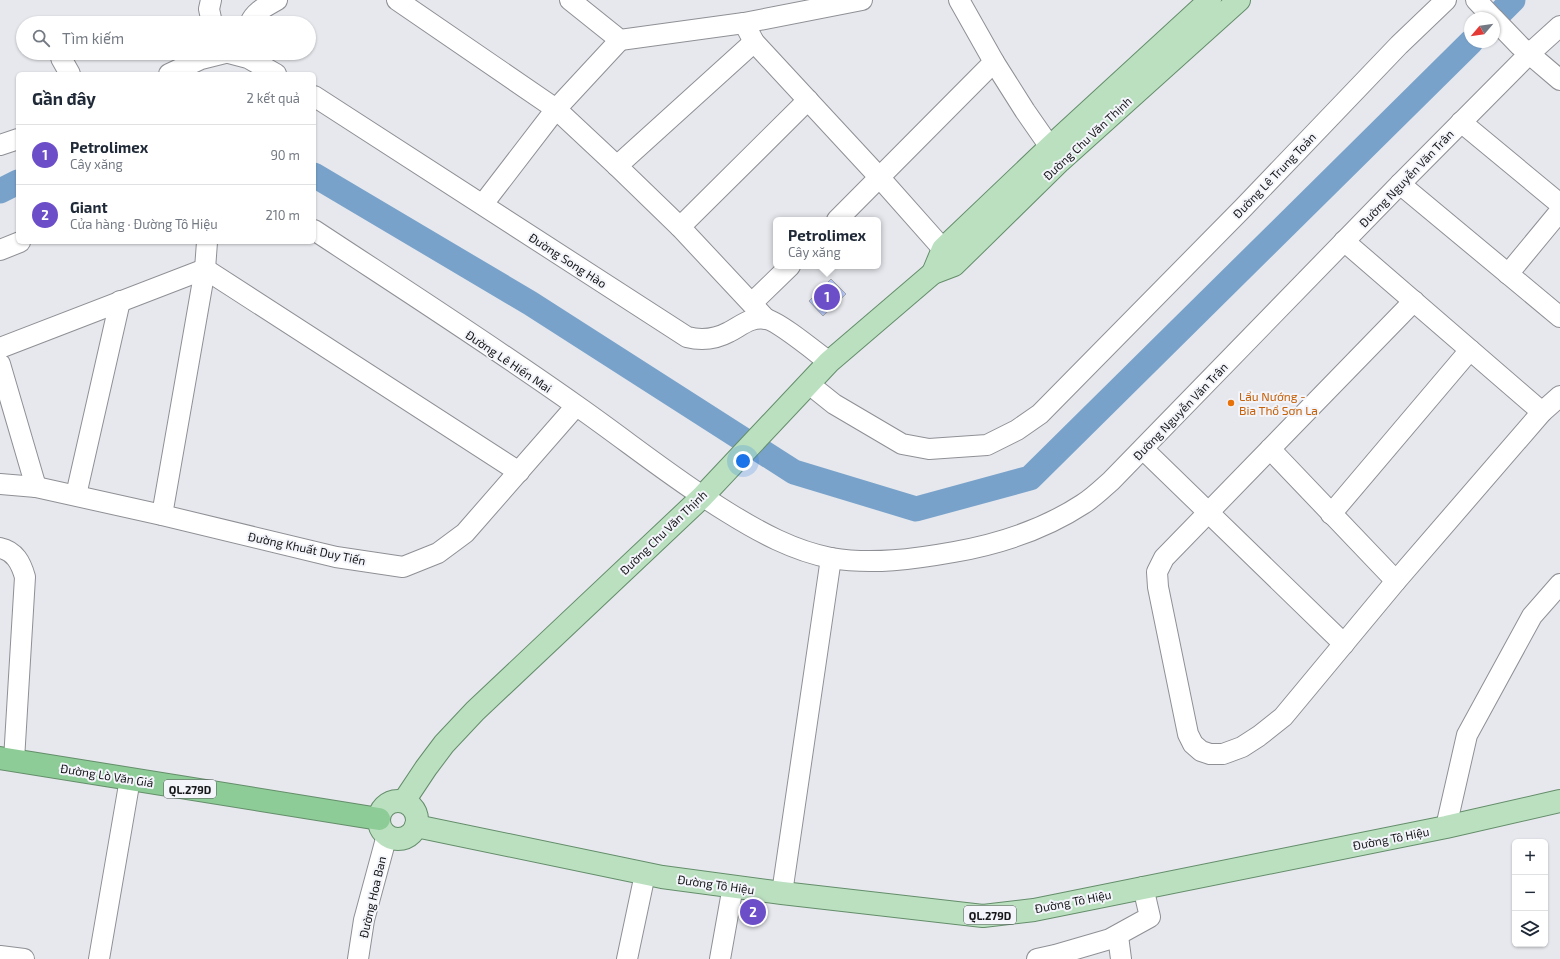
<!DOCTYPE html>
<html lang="vi">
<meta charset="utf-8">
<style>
body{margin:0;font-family:"Exo 2",sans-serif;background:#f2f2f3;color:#1f2937}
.controls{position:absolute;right:12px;bottom:12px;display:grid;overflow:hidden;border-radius:6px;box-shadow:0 1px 3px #0004}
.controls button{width:36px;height:36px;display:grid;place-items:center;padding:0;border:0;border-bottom:1px solid #e0e1e3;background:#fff;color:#1f2937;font:20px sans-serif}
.compass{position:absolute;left:1464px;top:12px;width:36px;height:36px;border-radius:50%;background:#fff;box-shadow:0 1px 3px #0004;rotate:241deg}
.you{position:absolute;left:743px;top:461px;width:14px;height:14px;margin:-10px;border:3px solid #fff;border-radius:50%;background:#1a73e8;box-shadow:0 0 0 6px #1a73e833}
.badge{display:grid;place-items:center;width:26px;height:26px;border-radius:50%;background:#6b4ec8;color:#fff;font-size:13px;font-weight:700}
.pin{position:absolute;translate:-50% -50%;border:2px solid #fff;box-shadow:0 1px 4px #0006}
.popup{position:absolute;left:773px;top:217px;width:108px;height:52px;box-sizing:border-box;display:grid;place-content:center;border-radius:6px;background:#fff;filter:drop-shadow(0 1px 3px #0005);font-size:13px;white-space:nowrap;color:#747a83}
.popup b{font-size:15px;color:#1f2937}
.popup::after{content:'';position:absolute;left:50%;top:100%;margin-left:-8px;border:8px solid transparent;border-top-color:#fff}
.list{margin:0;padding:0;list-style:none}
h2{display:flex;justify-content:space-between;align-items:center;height:52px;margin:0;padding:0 16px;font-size:17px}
h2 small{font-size:13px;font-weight:400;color:#747a83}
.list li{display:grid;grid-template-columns:26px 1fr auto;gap:12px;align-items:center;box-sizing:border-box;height:60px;padding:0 16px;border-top:1px solid #e0e1e3}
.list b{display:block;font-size:15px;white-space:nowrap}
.list p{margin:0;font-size:13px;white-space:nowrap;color:#747a83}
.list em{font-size:13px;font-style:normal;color:#747a83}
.icon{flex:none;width:22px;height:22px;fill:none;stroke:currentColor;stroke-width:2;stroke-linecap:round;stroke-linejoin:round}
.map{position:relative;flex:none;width:1560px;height:959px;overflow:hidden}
.search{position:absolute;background:#fff;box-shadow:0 1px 3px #0004;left:16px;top:16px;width:300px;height:44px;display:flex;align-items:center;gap:10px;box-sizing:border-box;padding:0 14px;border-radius:22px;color:#747a83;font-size:15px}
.panel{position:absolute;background:#fff;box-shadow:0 1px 3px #0004;left:16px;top:72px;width:300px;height:172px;border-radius:6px}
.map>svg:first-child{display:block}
</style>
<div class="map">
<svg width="1560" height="959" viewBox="0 0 1560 959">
<rect width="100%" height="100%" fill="#e6e8ed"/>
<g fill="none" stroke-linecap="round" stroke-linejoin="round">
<g stroke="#79a2cb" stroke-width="25">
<polyline points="1494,19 1513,0"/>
<polyline points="314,175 530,303 794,472 916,509 1030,478 1471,42"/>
<polyline points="0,191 18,182"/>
</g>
</g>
<polygon fill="#b8cafe" stroke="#a5a7ac" points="831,279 846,294 823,316 809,301"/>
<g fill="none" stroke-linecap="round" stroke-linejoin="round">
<defs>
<g id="minor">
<polyline points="211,0 209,9 212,23"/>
<polyline points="397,0 556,109 617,166 680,227 766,319"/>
<polyline points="570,0 620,40 744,23 862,0"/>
<polyline points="1476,0 1493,18"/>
<polyline points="1494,19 1520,46 1560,80"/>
<path d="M250,23C255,11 267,6 277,0"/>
<polyline points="744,23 754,42 880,178 943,249"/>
<polyline points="229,53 248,58 276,74"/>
<polyline points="61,58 70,74"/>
<polyline points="994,62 1025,111 1050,147"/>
<polyline points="169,74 201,59 225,53"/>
<path d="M314,96L687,337C702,341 716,339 729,332C741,326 751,316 766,319C778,321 817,353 829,362"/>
<polyline points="1461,122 1560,204"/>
<polyline points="0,145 18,139"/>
<polyline points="617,166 754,42"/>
<polyline points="1400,184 1560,317"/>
<polyline points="483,204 556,109 620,40"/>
<polyline points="837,220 994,62 959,0"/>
<polyline points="680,227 808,100"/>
<path d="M314,230C402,288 491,345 577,406C627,441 675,480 727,512C759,532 794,551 831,558C872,565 915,559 954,552C999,544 1045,529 1083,504C1093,498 1102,489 1111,481L1400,184L1529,54L1560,26"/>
<polyline points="1344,241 1542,412"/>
<polyline points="0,250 20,242"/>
<polyline points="1508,274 1560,211"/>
<polyline points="1414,301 1164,558 1157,572 1158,587 1188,734 1193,744 1201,751 1210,754 1223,754 1242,747 1259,736 1283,717 1396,581 1542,412 1560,396"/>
<polyline points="752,303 790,266"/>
<polyline points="0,348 205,269 519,472"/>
<polyline points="0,364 36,487"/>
<polyline points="809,384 834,404 902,444 929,449 987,445 1017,430 1040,414 1243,208 1399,45 1446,0"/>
<polyline points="1143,449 1344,644"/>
<polyline points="1270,449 1396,581"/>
<polyline points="0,484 36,487 162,515 336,557 403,567 438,553 465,533 576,406"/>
<polyline points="76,495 120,301"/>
<polyline points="1331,514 1470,350"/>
<polyline points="162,515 205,269 207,242"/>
<path d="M0,548C15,551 21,563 25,577L14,760"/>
<polyline points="1446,827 1467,735 1532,616 1560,584"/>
<polyline points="782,893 831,558"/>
<polyline points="1118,936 1121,959"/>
<polyline points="0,956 24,959"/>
<polyline points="99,959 130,779"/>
<polyline points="358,959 364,920 387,835"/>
<polyline points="627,959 645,874"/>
<polyline points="720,959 733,886"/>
<polyline points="1037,959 1055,955 1110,939 1150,917 1143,887"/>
</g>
<g id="major">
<polyline points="933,273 943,249 1050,147 1210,0"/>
<polyline points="404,801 426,768 444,744 475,711 702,497 829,362 933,273 954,265 1060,161 1239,0"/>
<circle cx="398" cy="820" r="19"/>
<polyline points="416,826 662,877 782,893 983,916 1034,910 1446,827 1560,801"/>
</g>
<polyline id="highway" points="0,758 379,819"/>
</defs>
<use href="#minor" stroke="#8f9096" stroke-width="22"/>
<use href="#major" stroke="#648d6a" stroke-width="24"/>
<use href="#highway" stroke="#648d6a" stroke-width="24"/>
<use href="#minor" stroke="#fff" stroke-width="20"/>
<use href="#major" stroke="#bbe0c0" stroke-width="22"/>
<use href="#highway" stroke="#8dcc96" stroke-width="22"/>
</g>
<circle fill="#e8710a" stroke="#f3f5fb" stroke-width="1.5" cx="1231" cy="403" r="4"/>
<g text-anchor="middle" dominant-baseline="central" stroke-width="4" stroke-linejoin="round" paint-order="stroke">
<g fill="#f3f5fb" stroke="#595a5d" stroke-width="1">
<rect x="164" y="780" width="52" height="18" rx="3"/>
<rect x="964" y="906" width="52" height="18" rx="3"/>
</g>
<g font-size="11" font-weight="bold" fill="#171719">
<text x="190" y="789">QL.279D</text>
<text x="990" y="915">QL.279D</text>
</g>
<g font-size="12" fill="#171719" stroke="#f3f5fb">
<text transform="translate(1087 138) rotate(-43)">Đường Chu Văn Thịnh</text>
<text transform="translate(1274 175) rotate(-46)">Đường Lê Trung Toản</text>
<text transform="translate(1406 178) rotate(-46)">Đường Nguyễn Văn Trân</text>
<text transform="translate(568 260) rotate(33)">Đường Song Hào</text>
<text transform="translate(509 361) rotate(34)">Đường Lê Hiến Mai</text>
<text transform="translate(1180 411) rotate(-46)">Đường Nguyễn Văn Trân</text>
<text transform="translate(663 532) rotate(-44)">Đường Chu Văn Thịnh</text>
<text transform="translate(307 548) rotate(12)">Đường Khuất Duy Tiến</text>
<text transform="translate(107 775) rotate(9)">Đường Lò Văn Giá</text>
<text transform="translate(1391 838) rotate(-11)">Đường Tô Hiệu</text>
<text transform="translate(716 884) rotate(8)">Đường Tô Hiệu</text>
<text transform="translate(372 897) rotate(-77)">Đường Hoa Ban</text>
<text transform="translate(1073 901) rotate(-11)">Đường Tô Hiệu</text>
</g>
<g font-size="12" fill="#c56008" stroke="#f3f5fb" text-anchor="start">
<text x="1239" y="396">Lẩu Nướng -<tspan x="1239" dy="14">Bia Thổ Sơn La</tspan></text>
</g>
</g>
</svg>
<div class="controls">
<button>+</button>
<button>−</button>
<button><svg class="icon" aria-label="layers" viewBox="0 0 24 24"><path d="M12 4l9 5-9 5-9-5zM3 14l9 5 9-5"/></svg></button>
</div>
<svg class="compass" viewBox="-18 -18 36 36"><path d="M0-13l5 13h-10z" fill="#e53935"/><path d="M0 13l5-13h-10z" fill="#747a83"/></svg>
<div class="you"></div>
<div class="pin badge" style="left:827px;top:297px">1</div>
<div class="popup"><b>Petrolimex</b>Cây xăng</div>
<div class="pin badge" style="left:753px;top:912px">2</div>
<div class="search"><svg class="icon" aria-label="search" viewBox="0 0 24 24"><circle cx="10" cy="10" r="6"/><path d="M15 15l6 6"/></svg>Tìm kiếm</div>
<section class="panel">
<h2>Gần đây<small>2 kết quả</small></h2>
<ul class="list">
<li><span class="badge">1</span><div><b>Petrolimex</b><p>Cây xăng</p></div><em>90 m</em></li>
<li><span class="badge">2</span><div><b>Giant</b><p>Cửa hàng · Đường Tô Hiệu</p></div><em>210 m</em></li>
</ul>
</section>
</div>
